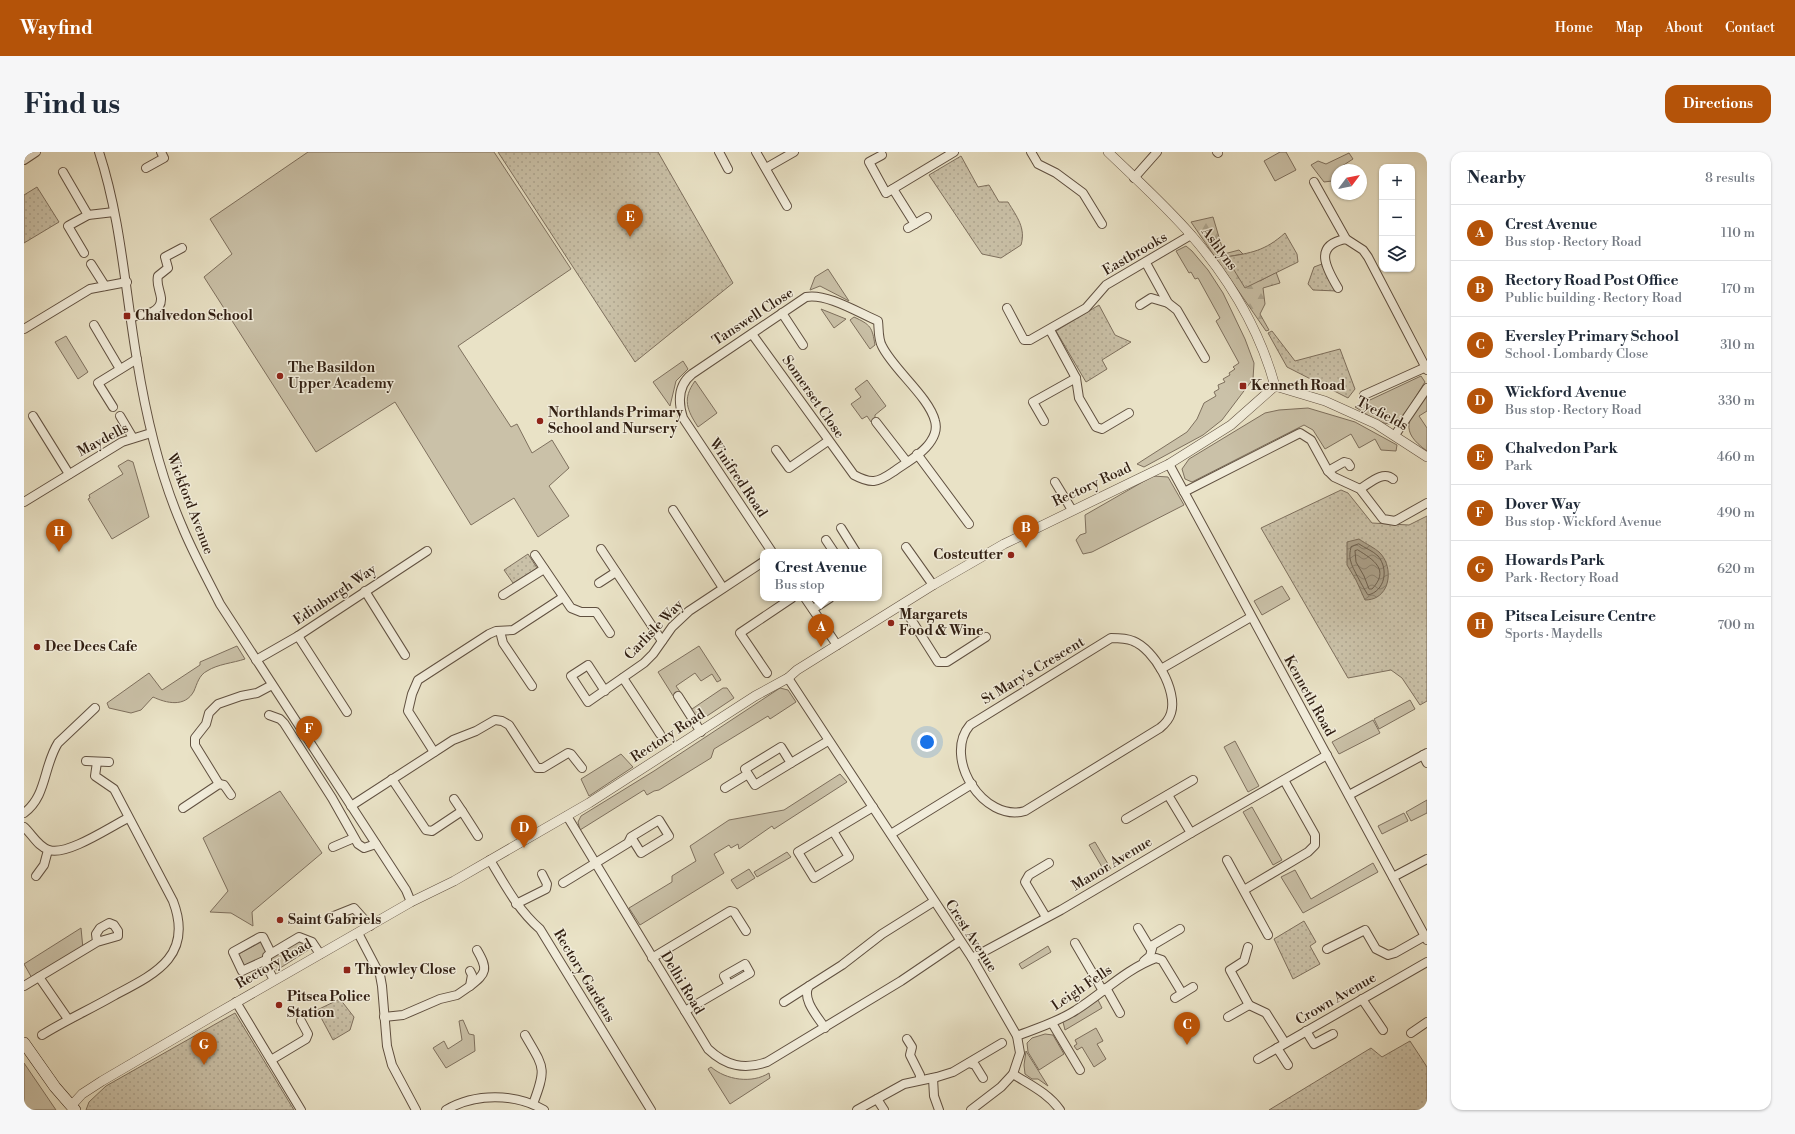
<!DOCTYPE html>
<meta charset="utf-8">
<style>
body{margin:0;font-family:"Libre Bodoni",serif;background:#f6f6f7;color:#1f2937}
.controls{position:absolute;right:12px;top:12px;display:grid;overflow:hidden;border-radius:8px;box-shadow:0 1px 3px #0004}
.controls button{width:36px;height:36px;display:grid;place-items:center;padding:0;border:0;border-bottom:1px solid #e0e1e3;background:#fff;color:#1f2937;font:20px sans-serif}
.compass{position:absolute;left:1307px;top:12px;width:36px;height:36px;border-radius:50%;background:#fff;box-shadow:0 1px 3px #0004;rotate:58deg}
.you{position:absolute;left:903px;top:590px;width:14px;height:14px;margin:-10px;border:3px solid #fff;border-radius:50%;background:#1a73e8;box-shadow:0 0 0 6px #1a73e833}
.badge{display:grid;place-items:center;width:26px;height:26px;border-radius:50%;background:#b45309;color:#fff;font-size:13px;font-weight:700}
.pin{position:absolute;translate:-50% -33px;filter:drop-shadow(0 1px 2px #0008)}
.pin::after{content:'';position:absolute;top:21px;width:14px;height:12px;background:inherit;clip-path:polygon(0 0,100% 0,50% 100%)}
.popup{position:absolute;left:736px;top:397px;width:122px;height:52px;box-sizing:border-box;display:grid;place-content:center;border-radius:8px;background:#fff;filter:drop-shadow(0 1px 3px #0005);font-size:13px;white-space:nowrap;color:#747a83}
.popup b{font-size:15px;color:#1f2937}
.popup::after{content:'';position:absolute;left:50%;top:100%;margin-left:-8px;border:8px solid transparent;border-top-color:#fff}
.list{margin:0;padding:0;list-style:none}
h2{display:flex;justify-content:space-between;align-items:center;height:52px;margin:0;padding:0 16px;font-size:17px}
h2 small{font-size:13px;font-weight:400;color:#747a83}
.list li{display:grid;grid-template-columns:26px 1fr auto;gap:12px;align-items:center;box-sizing:border-box;height:56px;padding:0 16px;border-top:1px solid #e0e1e3}
.list b{display:block;font-size:15px;white-space:nowrap}
.list p{margin:0;font-size:13px;white-space:nowrap;color:#747a83}
.list em{font-size:13px;font-style:normal;color:#747a83}
.icon{flex:none;width:22px;height:22px;fill:none;stroke:currentColor;stroke-width:2;stroke-linecap:round;stroke-linejoin:round}
.map{position:relative;flex:none;width:1403px;height:958px;overflow:hidden;border-radius:12px}
header{display:flex;align-items:center;gap:24px;box-sizing:border-box;height:56px;padding:0 20px;background:#b45309;color:#fff}
header strong{font-size:19px}
nav{display:flex;gap:22px;margin-inline-start:auto;font-size:14px}
.intro{display:flex;align-items:center;justify-content:space-between;box-sizing:border-box;height:96px;padding:0 24px}
h1{margin:0;font-size:28px}
.button{padding:10px 18px;border-radius:12px;background:#b45309;color:#fff;font-size:14px;font-weight:700}
main{display:flex;gap:24px;padding:0 24px}
aside{flex:1;background:#fff;border-radius:12px;box-shadow:0 1px 3px #0004}
.map>svg:first-child{display:block}
</style>
<header>
<strong>Wayfind</strong>
<nav><a>Home</a><a>Map</a><a>About</a><a>Contact</a></nav>
</header>
<div class="intro"><h1>Find us</h1><a class="button">Directions</a></div>
<main>
<div class="map">
<svg width="1403" height="958" viewBox="0 0 1403 958">
<defs>
<pattern id="forest-firs" width="22" height="20" patternUnits="userSpaceOnUse"><rect width="22" height="20" fill="#cac1a8"/><path d="M5 1l3.5 6h-7zM16 11l3.5 6h-7z" fill="#aea690"/></pattern>
<pattern id="park-dots" width="8" height="8" patternUnits="userSpaceOnUse"><rect width="8" height="8" fill="#cac1a8"/><path d="M2 2h.1M6 6h.1" fill="none" stroke="#aea690" stroke-width="1.8" stroke-linecap="round"/></pattern>
<pattern id="water-waves" width="16" height="10" patternUnits="userSpaceOnUse"><rect width="16" height="10" fill="#aba089"/><path d="M0 5q4-4 8 0t8 0" fill="none" stroke="#8c826f"/></pattern>
</defs>
<rect width="100%" height="100%" fill="#e9e2c6"/>
<filter id="stains"><feTurbulence type="fractalNoise" baseFrequency=".005" numOctaves="4"/><feColorMatrix values="0 0 0 0 .2 0 0 0 0 .09 0 0 0 0 .02 0 0 0 .5 -.17"/></filter>
<radialGradient id="worn" r=".72"><stop offset=".6" stop-color="#630" stop-opacity="0"/><stop offset="1" stop-color="#630" stop-opacity=".3"/></radialGradient>
<g fill="#cac1a8" stroke="#7e705e">
<polygon points="284,0 470,0 547,117 434,194 487,275 493,272 508,301 528,288 545,316 525,334 545,364 514,385 490,346 447,373 371,250 292,300 180,125 208,102 186,67"/>
<polygon points="1256,0 1262,0 1272,18 1251,29 1240,9"/>
<polygon points="1325,1 1329,7 1312,18 1308,29 1300,30 1287,13 1294,9 1302,12"/>
<polygon points="1162,94 1168,99 1184,118 1199,141 1221,187 1230,211 1229,227 1198,268 1179,283 1120,315 1113,312 1163,280 1173,267 1180,251 1192,244 1190,240 1195,237 1194,233 1201,230 1199,227 1206,223 1205,221 1211,217 1209,215 1215,211 1192,169 1196,166 1174,126 1171,127 1167,120 1165,121 1152,99"/>
<polygon points="804,117 825,149 796,134 786,138 791,125"/>
<polygon points="797,157 822,167 810,176"/>
<path d="M830,165C847,173 848,175 851,193L846,197L826,168Z"/>
<polygon points="42,184 64,220 54,227 31,190"/>
<polygon points="659,209 664,217 652,229 646,254 629,230"/>
<path d="M1397,224L1401,230C1394,240 1378,272 1365,272C1354,271 1341,261 1331,255Z"/>
<polygon points="843,228 862,254 851,263 851,267 847,270 843,264 838,267 827,252 837,245 831,237"/>
<path d="M671,229L693,261L674,275C663,258 658,247 671,229Z"/>
<path d="M1403,243V259L1395,264L1403,276V299C1375,279 1383,267 1403,243Z"/>
<polygon points="1284,256 1331,270 1373,293 1372,299 1357,298 1351,287 1335,296 1327,282 1301,297 1289,278 1280,273 1168,330 1161,327 1158,317 1165,307 1241,261 1255,258"/>
<polygon points="104,308 109,310 125,365 88,387 64,347 66,346 65,343 99,322 94,314"/>
<polygon points="1129,324 1144,325 1160,353 1068,400 1059,402 1052,388 1056,383 1062,381 1061,363"/>
<polygon points="1258,434 1266,447 1238,463 1230,449"/>
<path d="M213,494L221,507C209,511 194,512 183,519C175,523 173,532 170,539C161,556 142,551 129,545L117,558L107,561L85,556L83,551L125,521L138,538L176,513V510Z"/>
<polygon points="675,494 697,528 693,530 688,522 677,529 671,521 652,534 668,557 699,536 703,536 710,546 668,574 634,520"/>
<polygon points="756,536 764,538 772,550 746,567 744,564 690,597 687,606 635,638 630,639 623,643 620,638 556,678 554,670 557,664 630,619"/>
<polygon points="1386,548 1391,557 1355,577 1350,567"/>
<polygon points="1349,568 1356,581 1315,602 1308,590"/>
<polygon points="1211,589 1235,634 1224,640 1200,595"/>
<polygon points="597,602 609,615 565,644 557,627"/>
<polygon points="816,622 823,630 750,677 748,674 715,697 714,692 707,696 705,693 690,702 700,721 616,773 605,756 648,730 648,724 672,709 666,694 705,668 760,658"/>
<polygon points="256,639 298,701 228,760 229,774 207,761 186,760 204,739 179,686"/>
<polygon points="1403,648 1403,661 1387,669 1382,660"/>
<polygon points="1228,655 1258,708 1249,713 1219,660"/>
<polygon points="1380,661 1384,669 1358,682 1354,674"/>
<polygon points="1071,690 1087,717 1081,720 1065,693"/>
<polygon points="763,700 767,705 733,725 730,720"/>
<polygon points="1349,711 1354,720 1279,761 1257,725 1271,718 1287,747"/>
<polygon points="725,717 731,726 713,737 707,728"/>
<polygon points="57,776 59,797 9,828 0,812"/>
<polygon points="273,789 281,791 286,797 253,818 245,816 245,809 251,801"/>
<polygon points="237,790 243,800 239,805 220,815 213,803"/>
<polygon points="1024,794 1027,800 998,817 995,812"/>
<polygon points="1074,848 1078,856 1041,878 1039,870"/>
<polygon points="439,868 445,882 450,883 451,899 422,916 409,896 420,889 424,897 438,888 435,869"/>
<polygon points="1072,876 1079,889 1073,892 1082,907 1070,915 1058,895 1053,898 1050,894 1053,892 1051,888"/>
<polygon points="1021,882 1029,883 1040,902 1015,918 1004,900 1003,891 1008,886"/>
<polygon points="1002,899 1024,934 1014,927 1008,927 1001,922 1000,913"/>
<polygon points="0,911 32,958 0,958"/>
<path d="M687,915C702,928 728,932 745,921L746,926L706,952L684,917Z"/>
</g>
<polygon fill="url(#forest-firs)" stroke="#7e705e" points="1189,65 1200,102 1215,98 1219,102 1202,105 1236,129 1252,120 1256,131 1239,136 1241,152 1236,162 1245,178 1242,179 1167,70"/>
<g fill="url(#park-dots)" stroke="#7e705e">
<polygon points="474,0 634,0 709,131 611,210"/>
<path d="M937,4L954,35L965,33L975,50H984C993,65 1002,76 997,93L977,106L958,102L905,23Z"/>
<polygon points="13,35 35,70 0,91 0,43"/>
<path d="M1261,81L1273,102L1274,110L1221,136L1202,105C1227,101 1241,99 1261,81Z"/>
<polygon points="1298,112 1313,139 1289,138 1284,132 1290,115"/>
<polygon points="1075,153 1091,183 1107,190 1078,208 1083,217 1062,230 1032,179"/>
<polygon points="1248,179 1271,209 1316,197 1331,237 1324,246 1263,215 1244,181"/>
<polygon points="1317,338 1324,341 1348,371 1385,373 1403,364 1403,549 1396,553 1378,526 1367,518 1324,526 1237,376"/>
<polygon points="504,402 513,416 489,431 480,418"/>
<polygon points="1280,769 1292,790 1286,794 1296,812 1269,827 1250,787"/>
<polygon points="316,847 330,865 326,878 309,888 293,858"/>
<polygon points="211,861 270,958 62,958 65,950 82,934"/>
<polygon points="1386,889 1403,915 1403,958 1245,958 1347,896 1358,905"/>
</g>
<path fill="url(#water-waves)" stroke="#7b6d5a" d="M1335,387C1342,392 1351,396 1356,401C1367,412 1368,436 1353,445C1350,447 1345,448 1341,448L1332,428L1323,413V390Z"/>
<g fill="none" stroke-linecap="round" stroke-linejoin="round">
<g stroke="#6e604e" stroke-width="1">
<path d="M1335,392C1341,396 1349,399 1354,404C1365,417 1361,439 1344,443C1343,442 1327,414 1327,410C1325,405 1326,400 1327,395Z"/>
<path d="M1334,398C1350,408 1366,418 1348,437H1345L1340,424L1332,410L1331,399Z"/>
</g>
<defs>
<g id="minor">
<path d="M75,0C97,67 101,138 113,208C122,264 135,321 158,374C169,401 183,426 196,452L382,738L387,750"/>
<polyline points="695,0 704,17"/>
<polyline points="732,0 763,54"/>
<polyline points="1007,0 1014,12 1032,21 1059,41 1078,72"/>
<polyline points="1193,0 1194,1"/>
<polyline points="858,3 845,10 862,41 930,0"/>
<polyline points="0,8 12,0"/>
<polyline points="122,16 140,6 137,0"/>
<polyline points="742,16 770,0"/>
<polyline points="39,20 64,63"/>
<polyline points="1110,26 1133,0"/>
<polyline points="1290,30 1322,87"/>
<polyline points="869,37 891,72"/>
<polyline points="884,76 903,65"/>
<polyline points="60,101 44,74 64,63 90,60"/>
<polyline points="1122,111 1144,151 1153,158 1181,206"/>
<polyline points="67,112 81,134"/>
<path d="M1314,136C1302,116 1289,93 1322,87L1339,98L1344,105L1403,218"/>
<polyline points="1116,153 1127,146 1144,151"/>
<polyline points="983,156 1000,188 1006,188 1062,156 1082,133 1167,83"/>
<polyline points="758,161 779,193"/>
<path d="M107,165C118,163 138,162 137,146C136,138 132,132 134,124L144,116L141,105L158,96"/>
<polyline points="70,173 96,217"/>
<polyline points="0,177 66,137 103,130"/>
<polyline points="1026,178 1052,226 1055,246 1072,275 1078,277 1105,261"/>
<path d="M728,182L830,323C847,332 853,331 869,320C881,311 899,302 907,289C911,283 913,276 911,269C905,245 869,217 858,194C854,187 855,177 854,169C835,161 803,141 782,145L668,222C654,233 654,250 659,266L748,400"/>
<polyline points="1340,243 1400,216"/>
<polyline points="89,255 74,231 113,207"/>
<polyline points="9,264 45,322"/>
<polyline points="96,264 109,286"/>
<polyline points="1020,269 1009,250 1052,226"/>
<polyline points="852,270 883,310"/>
<polyline points="1371,283 1403,236"/>
<polyline points="752,298 765,316 804,289"/>
<polyline points="893,302 945,372"/>
<polyline points="1145,312 1403,788"/>
<polyline points="1304,319 1320,310 1324,311 1326,314"/>
<polyline points="1031,330 1048,358"/>
<path d="M1336,337C1346,331 1359,318 1369,327"/>
<polyline points="1160,340 1276,281 1287,288 1304,319 1310,325 1336,337 1359,367 1371,369 1403,351"/>
<polyline points="0,350 98,290 127,281"/>
<polyline points="649,358 699,436"/>
<polyline points="817,376 832,400"/>
<polyline points="802,388 810,400"/>
<polyline points="882,395 909,433"/>
<polyline points="577,397 638,489"/>
<polyline points="511,403 547,456 557,460 572,460 586,481"/>
<polyline points="575,431 592,420"/>
<polyline points="341,439 381,503"/>
<polyline points="479,443 520,417"/>
<polyline points="781,446 813,493"/>
<polyline points="878,453 914,510 923,510 962,485"/>
<polyline points="789,457 806,446"/>
<polyline points="476,479 479,491 508,534"/>
<polyline points="274,484 323,560"/>
<path d="M1087,486C1094,486 1102,486 1109,489C1130,497 1154,539 1147,561C1145,568 1141,572 1136,576L1001,659C960,671 918,606 946,573Z"/>
<polyline points="232,508 274,484 403,399"/>
<polyline points="1137,517 1227,465"/>
<polyline points="743,521 716,481 768,446"/>
<polyline points="599,526 636,582"/>
<polyline points="764,526 948,806 993,884 996,901 989,922 977,935 947,958"/>
<polyline points="581,539 564,513 547,524 564,550 620,511 629,502 648,475 665,459 739,410"/>
<polyline points="654,544 677,580"/>
<polyline points="245,563 256,567 260,571 308,646 334,692 340,696 352,692"/>
<polyline points="410,600 384,559 388,542 394,528 465,482 472,479 489,478 538,446"/>
<polyline points="1399,603 1403,611"/>
<polyline points="62,609 85,610"/>
<polyline points="767,611 804,589"/>
<polyline points="368,627 402,678 408,679 438,659 454,684"/>
<polyline points="195,632 171,593 171,586 182,572 185,561 194,552 217,544 233,541 248,533"/>
<polyline points="701,636 724,622 721,617 757,595 767,611 731,633 724,622"/>
<polyline points="1144,643 1167,681"/>
<polyline points="1325,643 1403,601"/>
<polyline points="430,647 438,659"/>
<polyline points="327,654 429,588 452,579 471,568 478,569 485,573 513,616 519,616 544,601 547,602 558,616"/>
<polyline points="159,656 195,632 200,633 207,643"/>
<path d="M0,661C23,644 19,615 34,591L71,556"/>
<path d="M543,664L684,897C702,914 720,918 743,910L877,829L936,789"/>
<polyline points="1102,667 1169,628"/>
<path d="M0,675C8,682 14,695 25,698C43,704 86,675 104,666"/>
<polyline points="809,679 825,705 790,726 774,700 849,655"/>
<polyline points="867,682 948,632"/>
<polyline points="309,695 330,686"/>
<path d="M466,708C481,733 494,758 516,777L627,958"/>
<polyline points="1203,708 1244,783"/>
<polyline points="12,724 20,713 24,698"/>
<polyline points="1369,725 1403,707"/>
<polyline points="539,731 604,691 607,685 635,668 645,684 617,701 607,685"/>
<polyline points="1220,738 1284,700 1291,693 1291,683 1260,628"/>
<polyline points="492,752 522,737 523,732 518,722"/>
<polyline points="310,764 330,756 346,774"/>
<polyline points="1022,765 1001,730 1005,723 1025,711"/>
<polyline points="1114,776 1126,796"/>
<polyline points="334,781 356,823 358,834 363,894 368,913 392,958"/>
<polyline points="1051,791 1079,839"/>
<polyline points="1224,795 1220,809 1206,818 1225,853"/>
<polyline points="1303,797 1341,778 1352,797 1364,803 1371,801 1401,784"/>
<polyline points="628,806 706,759 710,760 722,779"/>
<polyline points="948,806 1037,758 1167,681 1303,603"/>
<polyline points="242,808 218,819 209,800 236,785 239,785 247,801"/>
<polyline points="1120,809 1126,804 1129,793 1156,777"/>
<polyline points="15,825 44,867"/>
<polyline points="250,828 243,815 243,804 275,785 288,790 296,802"/>
<polyline points="0,834 73,790 72,782 76,776 85,771 90,773 94,779 94,784 73,790"/>
<path d="M446,834C463,821 464,817 453,798"/>
<polyline points="1082,836 1096,861"/>
<polyline points="1151,846 1169,835"/>
<polyline points="1338,847 1359,878"/>
<polyline points="212,850 277,958"/>
<polyline points="760,850 785,834"/>
<polyline points="1225,853 1242,861 1261,891"/>
<polyline points="661,859 726,821 721,812 700,824 705,833"/>
<polyline points="360,865 379,863 416,847 433,843 446,834 448,823 446,819"/>
<polyline points="1204,865 1225,853"/>
<polyline points="1028,871 1056,918"/>
<path d="M801,876C794,865 777,847 785,834L818,813L858,782L909,750"/>
<polyline points="1282,879 1290,892 1309,882"/>
<polyline points="1387,881 1403,870"/>
<path d="M18,883C42,868 67,857 91,843C131,822 170,804 149,749L90,637L71,624L73,610"/>
<path d="M501,883C520,916 523,915 509,952"/>
<path d="M993,884C1013,876 1034,870 1052,858C1079,841 1102,817 1132,806L1138,808L1158,841"/>
<polyline points="883,887 888,895 886,903 896,923 896,927"/>
<polyline points="1253,896 1264,913"/>
<polyline points="1234,907 1403,810"/>
<polyline points="247,908 282,887 284,882 277,869"/>
<polyline points="945,911 951,913 959,926"/>
<path d="M989,922C1006,933 1024,941 1036,958"/>
<polyline points="909,926 910,944 915,958"/>
<polyline points="853,947 860,958"/>
<path d="M422,958C451,941 491,941 520,958"/>
<polyline points="833,958 880,932 913,925 929,920 978,891"/>
</g>
<g id="tertiary">
<path d="M1084,0C1112,27 1142,54 1168,84C1205,127 1236,179 1251,234"/>
<polyline points="1251,234 1301,249 1352,272 1403,305"/>
<polyline points="48,953 58,942 78,929 187,865 387,750 430,729 565,651 731,544 764,526 773,518 909,433 980,392 1145,312 1207,273 1251,234"/>
</g>
<polyline id="secondary" points="0,891 31,935 51,958"/>
</defs>
<use href="#minor" stroke="#605040" stroke-width="10"/>
<use href="#tertiary" stroke="#605040" stroke-width="10"/>
<use href="#secondary" stroke="#322013" stroke-width="12"/>
<use href="#minor" stroke="#f1ecda" stroke-width="8"/>
<use href="#tertiary" stroke="#f1ecda" stroke-width="9"/>
<use href="#secondary" stroke="#f1ecda" stroke-width="11"/>
</g>
<g fill="#8f2418" stroke="#f1ecda" stroke-width="1.5">
<rect x="99" y="160" width="8" height="8" rx="2"/>
<circle cx="256" cy="224" r="4"/>
<rect x="1215" y="230" width="8" height="8" rx="2"/>
<circle cx="516" cy="269" r="4"/>
<circle cx="987" cy="403" r="4"/>
<circle cx="867" cy="471" r="4"/>
<circle cx="13" cy="495" r="4"/>
<circle cx="256" cy="768" r="4"/>
<rect x="319" y="814" width="8" height="8" rx="2"/>
<circle cx="255" cy="853" r="4"/>
</g>
<g text-anchor="middle" dominant-baseline="central" stroke-width="3" stroke-linejoin="round" paint-order="stroke">
<g font-size="14" fill="#322013" stroke="#f1ecda">
<text transform="translate(1195 97) rotate(53)">Ashlyns</text>
<text transform="translate(1111 102) rotate(-30)">Eastbrooks</text>
<text transform="translate(729 165) rotate(-33)">Tanswell Close</text>
<text transform="translate(789 245) rotate(55)">Somerset Close</text>
<text transform="translate(1358 262) rotate(28)">Tyefields</text>
<text transform="translate(79 288) rotate(-28)">Maydells</text>
<text transform="translate(714 326) rotate(56)">Winifred Road</text>
<text transform="translate(1068 333) rotate(-25)">Rectory Road</text>
<text transform="translate(166 352) rotate(69)">Wickford Avenue</text>
<text transform="translate(311 443) rotate(-34)">Edinburgh Way</text>
<text transform="translate(630 478) rotate(-46)">Carlisle Way</text>
<text transform="translate(1009 519) rotate(-31)">St Mary's Crescent</text>
<text transform="translate(1285 544) rotate(61)">Kenneth Road</text>
<text transform="translate(644 584) rotate(-33)">Rectory Road</text>
<text transform="translate(1088 712) rotate(-31)">Manor Avenue</text>
<text transform="translate(947 784) rotate(57)">Crest Avenue</text>
<text transform="translate(250 812) rotate(-30)">Rectory Road</text>
<text transform="translate(560 824) rotate(59)">Rectory Gardens</text>
<text transform="translate(658 831) rotate(59)">Delhi Road</text>
<text transform="translate(1058 836) rotate(-34)">Leigh Fells</text>
<text transform="translate(1312 847) rotate(-30)">Crown Avenue</text>
</g>
<g font-size="14" font-weight="bold" fill="#322013" stroke="#f1ecda" text-anchor="start">
<text x="111" y="164">Chalvedon School</text>
<text x="264" y="216">The Basildon<tspan x="264" dy="16">Upper Academy</tspan></text>
<text x="1227" y="234">Kenneth Road</text>
<text x="524" y="261">Northlands Primary<tspan x="524" dy="16">School and Nursery</tspan></text>
<text x="979" y="403" text-anchor="end">Costcutter</text>
<text x="875" y="463">Margarets<tspan x="875" dy="16">Food &amp; Wine</tspan></text>
<text x="21" y="495">Dee Dees Cafe</text>
<text x="264" y="768">Saint Gabriels</text>
<text x="331" y="818">Throwley Close</text>
<text x="263" y="845">Pitsea Police<tspan x="263" dy="16">Station</tspan></text>
</g>
</g>
<rect width="100%" height="100%" filter="url(#stains)"/>
<rect width="100%" height="100%" fill="url(#worn)"/>
</svg>
<div class="controls">
<button>+</button>
<button>−</button>
<button><svg class="icon" aria-label="layers" viewBox="0 0 24 24"><path d="M12 4l9 5-9 5-9-5zM3 14l9 5 9-5"/></svg></button>
</div>
<svg class="compass" viewBox="-18 -18 36 36"><path d="M0-13l5 13h-10z" fill="#e53935"/><path d="M0 13l5-13h-10z" fill="#747a83"/></svg>
<div class="you"></div>
<div class="pin badge" style="left:797px;top:495px">A</div>
<div class="popup"><b>Crest Avenue</b>Bus stop</div>
<div class="pin badge" style="left:1002px;top:396px">B</div>
<div class="pin badge" style="left:1163px;top:893px">C</div>
<div class="pin badge" style="left:500px;top:696px">D</div>
<div class="pin badge" style="left:606px;top:85px">E</div>
<div class="pin badge" style="left:285px;top:597px">F</div>
<div class="pin badge" style="left:180px;top:913px">G</div>
<div class="pin badge" style="left:35px;top:400px">H</div>
</div>
<aside>
<h2>Nearby<small>8 results</small></h2>
<ul class="list">
<li><span class="badge">A</span><div><b>Crest Avenue</b><p>Bus stop · Rectory Road</p></div><em>110 m</em></li>
<li><span class="badge">B</span><div><b>Rectory Road Post Office</b><p>Public building · Rectory Road</p></div><em>170 m</em></li>
<li><span class="badge">C</span><div><b>Eversley Primary School</b><p>School · Lombardy Close</p></div><em>310 m</em></li>
<li><span class="badge">D</span><div><b>Wickford Avenue</b><p>Bus stop · Rectory Road</p></div><em>330 m</em></li>
<li><span class="badge">E</span><div><b>Chalvedon Park</b><p>Park</p></div><em>460 m</em></li>
<li><span class="badge">F</span><div><b>Dover Way</b><p>Bus stop · Wickford Avenue</p></div><em>490 m</em></li>
<li><span class="badge">G</span><div><b>Howards Park</b><p>Park · Rectory Road</p></div><em>620 m</em></li>
<li><span class="badge">H</span><div><b>Pitsea Leisure Centre</b><p>Sports · Maydells</p></div><em>700 m</em></li>
</ul>
</aside>
</main>
